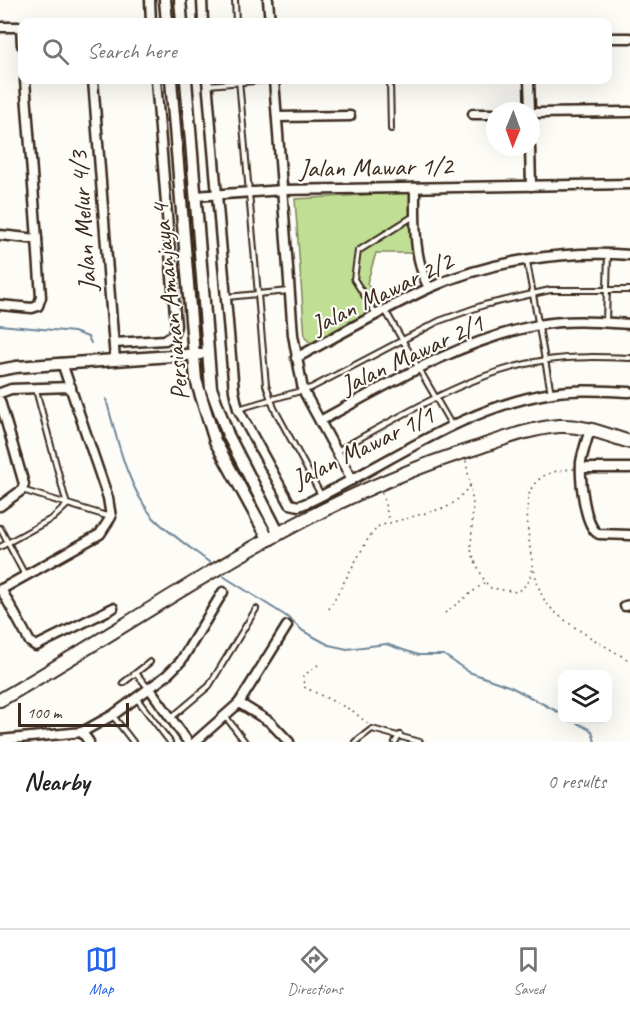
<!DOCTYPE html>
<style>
body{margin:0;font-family:Caveat,sans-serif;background:#f6f6f6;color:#222}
.controls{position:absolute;right:18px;bottom:18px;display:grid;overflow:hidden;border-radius:12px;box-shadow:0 6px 24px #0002}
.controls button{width:54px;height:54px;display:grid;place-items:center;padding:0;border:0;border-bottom:2px solid #e0e0e0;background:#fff;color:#222;font:30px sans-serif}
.compass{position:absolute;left:486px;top:102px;width:54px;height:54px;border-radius:50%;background:#fff;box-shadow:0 6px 24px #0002;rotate:181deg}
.scale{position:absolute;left:18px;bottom:15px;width:111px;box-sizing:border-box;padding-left:6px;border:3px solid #3b2a1e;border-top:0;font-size:16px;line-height:21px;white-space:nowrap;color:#3b2a1e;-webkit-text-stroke:4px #fdfcf7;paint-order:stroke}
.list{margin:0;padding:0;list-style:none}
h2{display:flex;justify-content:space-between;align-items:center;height:78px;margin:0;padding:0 24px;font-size:26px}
h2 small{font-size:20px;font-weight:400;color:#767676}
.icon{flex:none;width:33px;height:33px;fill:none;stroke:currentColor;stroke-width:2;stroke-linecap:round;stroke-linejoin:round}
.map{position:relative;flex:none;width:630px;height:742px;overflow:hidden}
.search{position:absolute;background:#fff;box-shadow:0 6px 24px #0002;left:18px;right:18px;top:18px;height:66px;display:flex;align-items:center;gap:15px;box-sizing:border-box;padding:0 21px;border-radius:12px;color:#767676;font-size:22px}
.sheet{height:186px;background:#fff}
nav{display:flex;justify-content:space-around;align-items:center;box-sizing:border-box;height:84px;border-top:2px solid #e0e0e0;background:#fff;font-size:16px;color:#767676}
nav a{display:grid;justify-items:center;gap:3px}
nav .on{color:#2563eb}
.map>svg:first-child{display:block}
</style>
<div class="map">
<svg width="630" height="742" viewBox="0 0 630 742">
<rect width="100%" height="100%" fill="#fdfcf7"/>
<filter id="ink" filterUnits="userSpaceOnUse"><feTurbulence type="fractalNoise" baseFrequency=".0167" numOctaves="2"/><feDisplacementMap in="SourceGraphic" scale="12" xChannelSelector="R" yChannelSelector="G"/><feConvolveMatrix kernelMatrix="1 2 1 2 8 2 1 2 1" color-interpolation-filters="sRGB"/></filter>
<g filter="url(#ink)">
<polygon fill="#c1de95" stroke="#7e845a" stroke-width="1.5" points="413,192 412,253 376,253 367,283 380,306 311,343 305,338 295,199"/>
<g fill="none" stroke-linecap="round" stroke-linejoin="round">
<g stroke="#6e869a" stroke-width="2">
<polyline points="0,325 74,332 88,337 91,343"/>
<path d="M106,399C117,438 126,484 152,516C164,530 198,553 214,566"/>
<polyline points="223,576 286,616 303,631 329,645 347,649 386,644 418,655 444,655 469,672 511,687 562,714"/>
<polyline points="572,720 592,731 595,742"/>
</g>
<defs>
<g id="service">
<polyline points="235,0 236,22"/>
<polyline points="239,80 266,385 274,408 321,495"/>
<polyline points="390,80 391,129"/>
<polyline points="209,85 265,80"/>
<polyline points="527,262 551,393"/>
<polyline points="227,297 289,291"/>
<polyline points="385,310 452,426"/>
<polyline points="376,314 354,279 358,251 414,216"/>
<polyline points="606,322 608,254"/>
<polyline points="36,390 67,505"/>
<polyline points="238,409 311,388 439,321 484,305 550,290 630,290"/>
<path d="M337,451C403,415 472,371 547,360C575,356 602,357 630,358"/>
<polyline points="22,490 110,517"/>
<polyline points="0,528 25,575"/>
<polyline points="0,547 53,518 67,505"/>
<polyline points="136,673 149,689"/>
<polyline points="123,683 150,662"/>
<polyline points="137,699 170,742"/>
<polyline points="113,716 133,742"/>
<polyline points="226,717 245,742"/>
<polyline points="171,718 209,686 256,609"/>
<polyline points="355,742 372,729 420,742"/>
<polyline points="395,742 400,735"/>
</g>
<g id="minor">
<polyline points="150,0 151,22"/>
<polyline points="202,0 203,22"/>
<polyline points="268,0 270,22"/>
<polyline points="0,27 22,27"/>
<polyline points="21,27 22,45"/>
<polyline points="608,38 630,38"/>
<polyline points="25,80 37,239"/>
<polyline points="93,80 115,360"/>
<path d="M207,80L234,391L238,409L290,504L299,506L309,502C388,464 463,407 552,393C577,389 604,391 630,392"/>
<polyline points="274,80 293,335 303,390 352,480"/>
<polyline points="529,80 530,111"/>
<polyline points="531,113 630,112"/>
<polyline points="473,114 495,114"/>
<polyline points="277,117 350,116"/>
<polyline points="530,147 531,186"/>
<path d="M415,188C415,221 413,258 429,288"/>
<polyline points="195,196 283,190 630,184"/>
<polyline points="0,235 37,239 41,297 38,306 32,308 0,305"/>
<polyline points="114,343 165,340 173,335 176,326 156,80"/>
<path d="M296,358C340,334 384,309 429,288C489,261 564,250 630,255"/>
<polyline points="0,393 11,389 71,387"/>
<polyline points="0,401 24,484 22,490 0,506"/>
<path d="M320,421C390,383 459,341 538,325C568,319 600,322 630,324"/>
<path d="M590,429C587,440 583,451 581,462C580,477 584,528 599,534L630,535"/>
<polyline points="581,468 630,468"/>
<polyline points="1,589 30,642 36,646 113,608"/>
<polyline points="0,590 100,534 111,517 108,498 62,363"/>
<polyline points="625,606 630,605"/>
<polyline points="150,689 188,742"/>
<polyline points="239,703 270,722 289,742"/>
<polyline points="82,732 89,742"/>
<polyline points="0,740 82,732 113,715 166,676 181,661 223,592"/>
<polyline points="195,742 239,703 287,626"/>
</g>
<g id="tertiary">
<polyline points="165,0 167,22"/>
<polyline points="180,0 182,22"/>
<polyline points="171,80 196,380 215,441 269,540"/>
<polyline points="186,80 211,388 228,435 279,534"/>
<polyline points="0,370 16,367 200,354"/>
</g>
<path id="secondary" d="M0,700C155,611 304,500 476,448C503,439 531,428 560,426C584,425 607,435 630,442"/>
</defs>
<use href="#service" stroke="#3b2a1e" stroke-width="8"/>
<use href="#minor" stroke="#3b2a1e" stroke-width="13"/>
<use href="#tertiary" stroke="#3b2a1e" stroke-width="15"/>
<use href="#secondary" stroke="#3b2a1e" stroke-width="16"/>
<g stroke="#3b2a1e" stroke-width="1.5" stroke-dasharray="1.5 4.5" stroke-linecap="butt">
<polyline points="466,461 473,504 471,550 475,561 485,582 491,588 517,592 528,583 533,568"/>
<path d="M574,469C557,470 540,473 531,489C521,509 533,587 547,604C565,625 606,646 630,661"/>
<polyline points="382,493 389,520"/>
<polyline points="329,609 369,537 379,526 447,507 455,502 472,484"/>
<polyline points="445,613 484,583"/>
<polyline points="318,665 303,676 304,687 353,711 370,726"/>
</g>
<use href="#service" stroke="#fdfcf7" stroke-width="4"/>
<use href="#minor" stroke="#fdfcf7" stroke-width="8"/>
<use href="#tertiary" stroke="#fdfcf7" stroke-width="10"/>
<use href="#secondary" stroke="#fdfcf7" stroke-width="12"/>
</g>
</g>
<g text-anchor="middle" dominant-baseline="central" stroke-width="4.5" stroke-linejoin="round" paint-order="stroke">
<g font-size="26" fill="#3b2a1e" stroke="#fdfcf7">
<text transform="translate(376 167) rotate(-1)">Jalan Mawar 1/2</text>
<text transform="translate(83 221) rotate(-94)">Jalan Melur 4/3</text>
<text transform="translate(382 293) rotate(-26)">Jalan Mawar 2/2</text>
<text transform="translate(170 302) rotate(-96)">Persiaran Amanjaya 4</text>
<text transform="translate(412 354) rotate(-25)">Jalan Mawar 2/1</text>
<text transform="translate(363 447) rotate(-26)">Jalan Mawar 1/1</text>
</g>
</g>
</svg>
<div class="controls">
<button><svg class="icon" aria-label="layers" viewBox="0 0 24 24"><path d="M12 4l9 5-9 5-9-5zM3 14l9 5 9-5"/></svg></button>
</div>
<svg class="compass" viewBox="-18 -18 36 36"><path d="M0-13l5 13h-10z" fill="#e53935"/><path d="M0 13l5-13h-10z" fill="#767676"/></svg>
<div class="scale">100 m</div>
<div class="search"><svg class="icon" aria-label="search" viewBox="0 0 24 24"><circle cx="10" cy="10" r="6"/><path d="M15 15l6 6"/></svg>Search here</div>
</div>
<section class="sheet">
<h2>Nearby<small>0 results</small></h2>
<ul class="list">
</ul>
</section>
<nav>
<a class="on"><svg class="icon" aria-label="map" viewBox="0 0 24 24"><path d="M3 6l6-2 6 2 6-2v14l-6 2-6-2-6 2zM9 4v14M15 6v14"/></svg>Map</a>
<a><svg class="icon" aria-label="directions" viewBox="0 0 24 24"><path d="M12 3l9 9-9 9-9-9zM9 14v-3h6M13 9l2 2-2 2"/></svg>Directions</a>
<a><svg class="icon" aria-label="saved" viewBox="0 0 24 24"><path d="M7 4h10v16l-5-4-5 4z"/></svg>Saved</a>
</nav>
